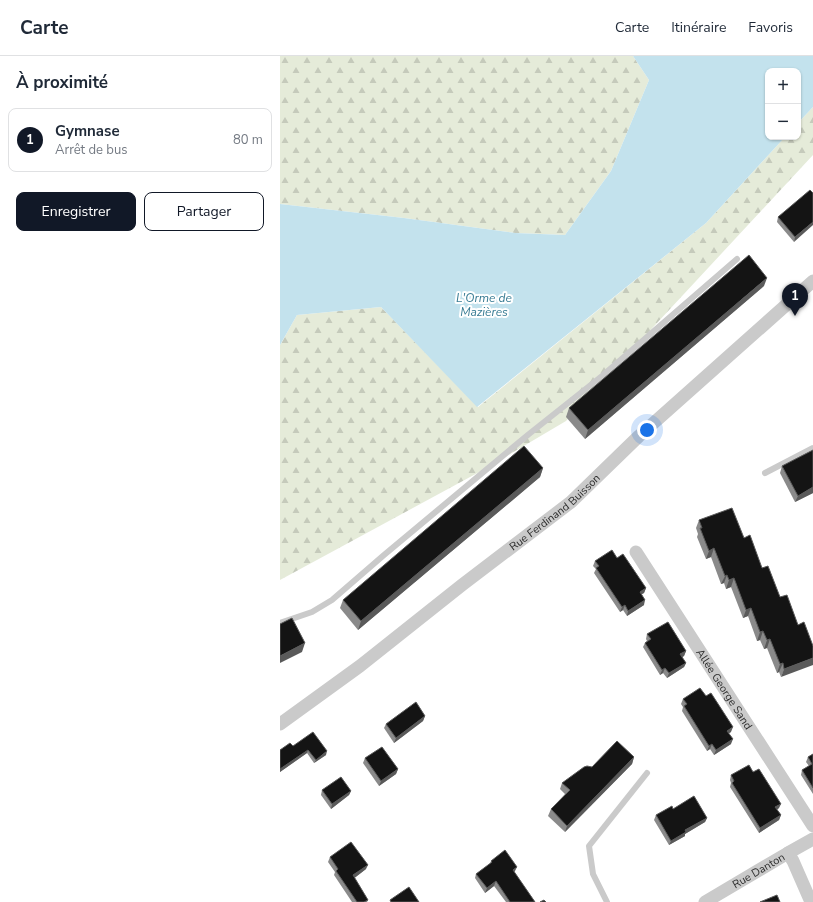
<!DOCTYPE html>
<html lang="fr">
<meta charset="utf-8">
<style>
body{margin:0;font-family:"Nunito Sans",sans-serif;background:#f6f6f7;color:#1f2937}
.controls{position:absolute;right:12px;top:12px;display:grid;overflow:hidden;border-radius:8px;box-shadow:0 1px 3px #0004}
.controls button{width:36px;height:36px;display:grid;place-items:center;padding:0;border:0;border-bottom:1px solid #e0e1e3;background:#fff;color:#1f2937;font:20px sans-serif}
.you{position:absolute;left:367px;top:374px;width:14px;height:14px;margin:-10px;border:3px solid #fff;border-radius:50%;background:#1a73e8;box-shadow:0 0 0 6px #1a73e833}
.badge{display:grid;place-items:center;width:26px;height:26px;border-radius:50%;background:#111827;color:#fff;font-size:13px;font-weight:700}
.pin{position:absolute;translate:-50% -33px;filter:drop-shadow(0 1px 2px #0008)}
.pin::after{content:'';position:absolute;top:21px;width:14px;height:12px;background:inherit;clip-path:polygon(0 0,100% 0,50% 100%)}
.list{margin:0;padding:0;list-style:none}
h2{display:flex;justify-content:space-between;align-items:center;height:52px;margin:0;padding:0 16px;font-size:17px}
h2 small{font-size:13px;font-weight:400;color:#747a83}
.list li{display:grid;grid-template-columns:26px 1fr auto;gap:12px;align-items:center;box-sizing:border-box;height:64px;margin:0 8px 8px;padding:0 8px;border:1px solid #e0e1e3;border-radius:8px}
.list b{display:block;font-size:15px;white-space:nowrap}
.list p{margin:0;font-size:13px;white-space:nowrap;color:#747a83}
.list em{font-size:13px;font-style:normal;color:#747a83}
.actions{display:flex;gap:8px;padding:12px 16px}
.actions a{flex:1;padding:9px 0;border:1px solid #111827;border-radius:8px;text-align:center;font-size:14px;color:#111827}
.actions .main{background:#111827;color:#fff}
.map{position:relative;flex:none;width:533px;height:846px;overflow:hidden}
header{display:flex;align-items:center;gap:24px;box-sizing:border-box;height:56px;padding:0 20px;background:#fff;border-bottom:1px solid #e0e1e3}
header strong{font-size:19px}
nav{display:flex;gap:22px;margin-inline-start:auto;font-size:14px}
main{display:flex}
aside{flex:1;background:#fff}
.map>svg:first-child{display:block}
</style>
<header>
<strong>Carte</strong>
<nav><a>Carte</a><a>Itinéraire</a><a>Favoris</a></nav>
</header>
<main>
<aside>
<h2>À proximité<small></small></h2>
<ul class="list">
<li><span class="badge">1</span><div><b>Gymnase</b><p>Arrêt de bus</p></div><em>80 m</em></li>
</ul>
<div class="actions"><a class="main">Enregistrer</a><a>Partager</a></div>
</aside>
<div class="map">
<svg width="533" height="846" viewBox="0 0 533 846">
<defs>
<pattern id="forest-firs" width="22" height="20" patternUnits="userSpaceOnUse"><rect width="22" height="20" fill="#e5ebd9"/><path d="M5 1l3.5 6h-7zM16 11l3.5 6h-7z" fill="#c5cabb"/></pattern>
</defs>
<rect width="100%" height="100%" fill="#fff"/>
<g fill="url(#forest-firs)">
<polygon points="0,0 353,0 369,24 331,115 285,179 235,177 124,162 0,148"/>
<polygon points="533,51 533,99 286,365 203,414 0,524 0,289 17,259 101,251 198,351 426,167 505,81 518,81 518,67"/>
</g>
<polygon fill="#c3e2ed" points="353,0 533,0 533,51 518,67 518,15 488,15 488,81 505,81 426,167 197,351 101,251 17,259 0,289 0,148 124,162 235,177 285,179 331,115 369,24"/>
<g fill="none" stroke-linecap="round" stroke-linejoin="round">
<g stroke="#cacaca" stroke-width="6">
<polyline points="485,417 533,392"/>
<polyline points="0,567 32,556 52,544 104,499 249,378 322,320 457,203"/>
<polyline points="327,846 313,818 309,790 367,717"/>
</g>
<g stroke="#cacaca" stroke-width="13">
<path id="s1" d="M356,496L533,770"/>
<path id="s2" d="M0,668L80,610L182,529L291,446L359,380L533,225"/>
<polyline points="508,797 513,805 531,846"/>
<path id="s3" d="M425,846L508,797L533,783"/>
</g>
</g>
<g fill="#8a8a8a">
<polygon points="533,137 514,186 497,166 498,161"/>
<polygon points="484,230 305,383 286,361 289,352"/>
<polygon points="533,394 533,437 515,446 500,417 502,410"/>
<polygon points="263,412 260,421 78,574 60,552 63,544"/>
<polygon points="419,464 464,482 500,541 518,569 524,566 501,621 499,616 497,617 487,592 484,593 480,584 477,585 468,560 463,562 451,531 446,533 444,527 441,528 431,501 426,503 417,481 418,478 416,472"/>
<polygon points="337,502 366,532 364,537 362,538 364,549 347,560 343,554 340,556 314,517 316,513 313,510 315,505"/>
<polygon points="367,578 406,595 404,600 402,601 406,607 404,611 387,622 383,617 380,619 363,591 365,587 367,585 366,583"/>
<polygon points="426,640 451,676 449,677 451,688 434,699 430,693 427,695 402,655 403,651 401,648 403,643"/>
<polygon points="145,660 143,665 114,687 104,672 106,668"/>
<polygon points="13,690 46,699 34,707 27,697 0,716 0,694"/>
<polygon points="533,698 533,738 521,719 522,714 529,710 526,706 528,701"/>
<polygon points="354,701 352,708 285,776 268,760 271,753 285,738 280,733 282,727 312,711"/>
<polygon points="85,702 118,713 116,718 99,730 83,707"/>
<polygon points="473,716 499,752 497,753 501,759 499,764 479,777 450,731 451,727 450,724 451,719"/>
<polygon points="42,734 71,735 69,739 51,753 41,739"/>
<polygon points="393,753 427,762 425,766 405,778 405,780 389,789 374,764 376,759"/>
<polygon points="50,801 86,813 74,822 88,844 87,846 72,846 54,819 55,816 48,806"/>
<polygon points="211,805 235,815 234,816 255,846 226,846 214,830 205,837 195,822 196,818 210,808"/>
</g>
<g fill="#5a5a5a">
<polygon points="533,166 533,169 514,186 515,181"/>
<polygon points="487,222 484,230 305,383 308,374"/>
<polygon points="263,412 260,421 78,574 81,565"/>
<polygon points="533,431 533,437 515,446 518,440"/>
<polygon points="434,492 431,501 426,503 429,495"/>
<polygon points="447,519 444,527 441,528 445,520"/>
<polygon points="454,522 451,531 446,533 449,524"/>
<polygon points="366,532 364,537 358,540 360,536"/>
<polygon points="365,544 364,549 347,560 348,555"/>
<polygon points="345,549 343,554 340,556 342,551"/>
<polygon points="471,552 468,560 463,562 466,554"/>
<polygon points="483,575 480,584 477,585 480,576"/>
<polygon points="490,583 487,592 484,593 487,584"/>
<polygon points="25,587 22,596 0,607 0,600"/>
<polygon points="406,595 404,600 399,603 400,598"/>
<polygon points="533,602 533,609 501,621 504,613"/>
<polygon points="406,607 404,611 387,622 389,617"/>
<polygon points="503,607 499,616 497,617 500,608"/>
<polygon points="385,612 383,617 380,619 382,614"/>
<polygon points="145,660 143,665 114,687 116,682"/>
<polygon points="453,671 451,676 446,679 447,675"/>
<polygon points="453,683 451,688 434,699 436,694"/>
<polygon points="432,688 430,693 427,695 429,690"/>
<polygon points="28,694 27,697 0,716 0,713"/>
<polygon points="47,695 46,699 34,707 36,704"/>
<polygon points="354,701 352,708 285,776 287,770"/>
<polygon points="118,713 116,718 99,730 101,725"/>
<polygon points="71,735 69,739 51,753 52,748"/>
<polygon points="501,748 499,752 494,756 495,751"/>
<polygon points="501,759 499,764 479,777 480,772"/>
<polygon points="427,762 425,766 405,778 405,780 389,789 391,785 405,774"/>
<polygon points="88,809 86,813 72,824 73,819"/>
<polygon points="237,811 235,815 231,818 233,814"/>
<polygon points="216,825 214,830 205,837 207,832"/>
</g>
<g fill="#141414" stroke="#5a5a5a">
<polygon points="530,134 533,137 533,166 515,181 498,161"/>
<polygon points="469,199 487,222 308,374 289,352"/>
<polygon points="244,390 263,412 81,565 63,544"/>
<polygon points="533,394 533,431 518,440 502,410"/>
<polygon points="452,452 464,482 470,479 482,512 488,510 500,541 507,539 518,569 524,566 533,590 533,602 504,613 503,607 500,608 490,583 487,584 483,575 480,576 471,552 466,554 454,522 449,524 447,519 445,520 434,492 429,495 420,472 422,472 419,464"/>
<polygon points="332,494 337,502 343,498 366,532 360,536 365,544 348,555 345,549 342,551 316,512 319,510 315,505"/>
<polygon points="12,562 25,587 0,600 0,568"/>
<polygon points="388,566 406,595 400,598 406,607 389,617 385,612 382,614 365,587 371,583 367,578"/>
<polygon points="420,632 426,640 431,637 453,671 447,675 453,683 436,694 432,688 429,690 404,650 407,648 403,643"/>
<polygon points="136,646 145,660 116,682 106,668"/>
<polygon points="33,676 47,695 36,704 28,694 0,713 0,694 10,687 13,690"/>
<polygon points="337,685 354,701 287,770 271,753 290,734 282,727 304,711 307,710 312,711"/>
<polygon points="102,691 118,713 101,725 85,702"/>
<polygon points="533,698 533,732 522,714 532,708 528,701"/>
<polygon points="469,709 473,716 479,713 501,748 495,751 501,759 480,772 452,727 454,725 451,719"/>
<polygon points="61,721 71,735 52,748 42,734"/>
<polygon points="414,740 427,762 405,774 406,776 391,785 376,759 392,750 393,753"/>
<polygon points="71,786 88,809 73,819 88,844 84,846 77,846 56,815 58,813 50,801"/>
<polygon points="225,794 237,811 233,814 255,846 230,846 216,825 207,832 196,818 212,806 211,805"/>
<polygon points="129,831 139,846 111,846 110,844"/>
<polygon points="497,839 500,846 480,846"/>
<polygon points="264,844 266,846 260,846"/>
</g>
<g text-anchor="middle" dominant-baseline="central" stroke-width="4" stroke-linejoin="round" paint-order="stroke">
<g font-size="11" fill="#2d2d2d" stroke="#fff">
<text stroke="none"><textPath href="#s2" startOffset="347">Rue Ferdinand Buisson</textPath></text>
<text stroke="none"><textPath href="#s1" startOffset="163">Allée George Sand</textPath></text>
<text stroke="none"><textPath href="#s3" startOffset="62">Rue Danton</textPath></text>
</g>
<g font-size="12" font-style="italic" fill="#377b93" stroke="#fff">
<text x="204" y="242">L'Orme de<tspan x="204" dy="14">Mazières</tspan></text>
</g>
</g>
</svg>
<div class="controls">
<button>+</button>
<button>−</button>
</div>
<div class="you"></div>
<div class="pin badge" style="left:515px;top:260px">1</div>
</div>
</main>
